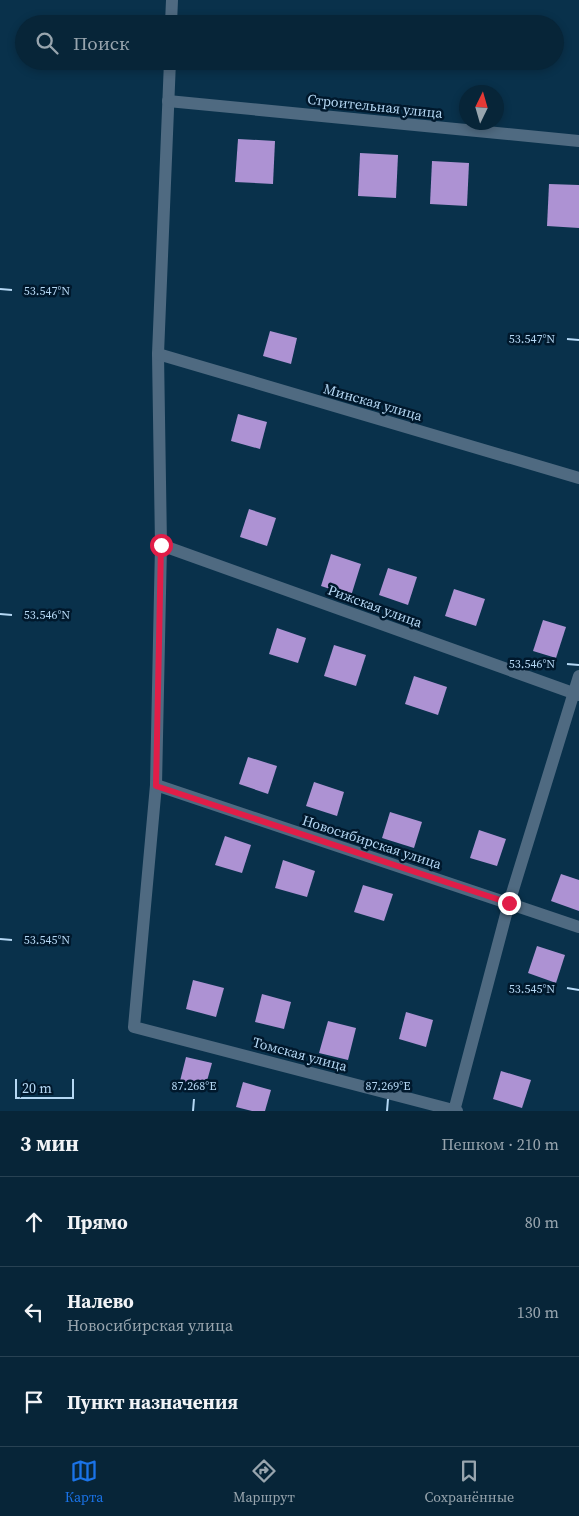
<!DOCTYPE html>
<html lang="ru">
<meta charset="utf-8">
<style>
body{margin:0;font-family:"Source Serif 4",serif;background:#153143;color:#f1f3f6}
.compass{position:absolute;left:459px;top:85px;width:45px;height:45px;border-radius:50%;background:#072538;box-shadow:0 2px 8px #0003;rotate:5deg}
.scale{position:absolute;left:15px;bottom:12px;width:59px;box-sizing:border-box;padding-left:5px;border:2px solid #b5d8f4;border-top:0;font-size:14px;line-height:18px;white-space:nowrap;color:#b5d8f4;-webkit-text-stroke:4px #00182c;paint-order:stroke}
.stop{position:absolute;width:15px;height:15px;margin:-11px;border:4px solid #e11d48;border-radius:50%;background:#fff}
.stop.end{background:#e11d48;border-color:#fff;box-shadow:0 1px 5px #0008}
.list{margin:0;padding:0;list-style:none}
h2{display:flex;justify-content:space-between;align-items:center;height:65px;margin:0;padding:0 20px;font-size:21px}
h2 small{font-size:16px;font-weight:400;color:#98a5ae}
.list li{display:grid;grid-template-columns:32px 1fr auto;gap:15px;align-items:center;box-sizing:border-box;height:90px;padding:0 20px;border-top:1px solid #284253}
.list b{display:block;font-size:19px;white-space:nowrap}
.list p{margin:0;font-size:16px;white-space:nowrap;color:#98a5ae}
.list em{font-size:16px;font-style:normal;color:#98a5ae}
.icon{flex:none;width:28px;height:28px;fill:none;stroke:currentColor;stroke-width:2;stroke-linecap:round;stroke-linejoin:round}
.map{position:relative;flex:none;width:579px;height:1111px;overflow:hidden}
.search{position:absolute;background:#072538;box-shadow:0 2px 8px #0003;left:15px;right:15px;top:15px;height:55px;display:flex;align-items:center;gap:12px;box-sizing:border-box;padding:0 18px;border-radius:28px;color:#98a5ae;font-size:19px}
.sheet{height:335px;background:#072538}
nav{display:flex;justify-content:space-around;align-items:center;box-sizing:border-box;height:70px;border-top:1px solid #284253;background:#072538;font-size:14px;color:#98a5ae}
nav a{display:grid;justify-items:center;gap:2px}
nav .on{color:#1a73e8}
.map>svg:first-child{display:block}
</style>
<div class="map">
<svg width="579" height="1111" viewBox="0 0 579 1111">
<rect width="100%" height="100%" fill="#09314b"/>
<g fill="#ad92d3">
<polygon points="245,20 282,22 282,24 244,24"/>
<polygon points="244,61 281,61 280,64"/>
<polygon points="238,139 275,141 273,184 235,182"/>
<polygon points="360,153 398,155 396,198 358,196"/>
<polygon points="432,161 469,163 467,206 430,204"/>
<polygon points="549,184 579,185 579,228 547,226"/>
<polygon points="270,331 297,338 291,364 263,356"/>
<polygon points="238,414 267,422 260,449 231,441"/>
<polygon points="249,509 276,518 267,546 240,537"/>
<polygon points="331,554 361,564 351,596 321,586"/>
<polygon points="388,568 417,577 408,605 379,595"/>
<polygon points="454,589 485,599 476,626 445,616"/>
<polygon points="543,620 566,627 556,658 533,651"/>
<polygon points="277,628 306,638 298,663 269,654"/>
<polygon points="334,645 366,655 356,686 324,676"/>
<polygon points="414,676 447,687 438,715 405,704"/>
<polygon points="248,757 277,766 268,794 239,784"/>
<polygon points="314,782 344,792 337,816 306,806"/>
<polygon points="390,812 422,822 414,848 382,838"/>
<polygon points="479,830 506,839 497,866 470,858"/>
<polygon points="225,836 251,845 242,873 215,865"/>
<polygon points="283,860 315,871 307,897 275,888"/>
<polygon points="561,874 579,880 579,911 551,901"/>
<polygon points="363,885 393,894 384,921 354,912"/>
<polygon points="537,946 565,955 556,983 528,973"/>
<polygon points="193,980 224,988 216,1017 186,1009"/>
<polygon points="262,994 291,1002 284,1029 255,1022"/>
<polygon points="406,1012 433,1020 426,1047 399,1039"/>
<polygon points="328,1021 356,1028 348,1060 319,1053"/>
<polygon points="186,1057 212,1063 205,1088 180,1081"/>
<polygon points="501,1071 531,1080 522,1108 493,1099"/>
<polygon points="243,1082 271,1090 265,1111 252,1111 236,1107"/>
</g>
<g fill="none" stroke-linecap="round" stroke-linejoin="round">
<g stroke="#4f6a81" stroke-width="12">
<polyline points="171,24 172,0"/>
<polyline points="170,61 158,354 161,545 156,785 134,1027 457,1111"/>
<polyline points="168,101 579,141"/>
<polyline points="158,354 579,478"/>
<polyline points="161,545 579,695"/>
<polyline points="156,785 579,927"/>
<polyline points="454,1111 509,903 579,676"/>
</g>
</g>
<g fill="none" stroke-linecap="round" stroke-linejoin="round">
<polyline stroke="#e11d48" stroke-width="6" points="161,545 156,786 509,903"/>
</g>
<path fill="none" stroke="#b5d8f4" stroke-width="2" d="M0,289L12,290M567,339L579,340M0,614L12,615M567,664L579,665M0,939L12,940M567,988L579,990M193,1111L194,1099M387,1111L388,1099"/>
<g text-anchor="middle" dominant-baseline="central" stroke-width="5" stroke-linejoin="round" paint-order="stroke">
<g font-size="14" fill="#b5d8f4" stroke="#00182c">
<text transform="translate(375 106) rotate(6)">Строительная улица</text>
<text transform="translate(373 402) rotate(16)">Минская улица</text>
<text transform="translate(375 606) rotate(20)">Рижская улица</text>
<text transform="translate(372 842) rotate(18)">Новосибирская улица</text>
<text transform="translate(300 1054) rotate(15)">Томская улица</text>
</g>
</g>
<g font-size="12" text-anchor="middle" fill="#b5d8f4" stroke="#00182c" stroke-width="5" stroke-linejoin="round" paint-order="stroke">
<text x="47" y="295">53.547°N</text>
<text x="532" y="343">53.547°N</text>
<text x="47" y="619">53.546°N</text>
<text x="532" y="668">53.546°N</text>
<text x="47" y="944">53.545°N</text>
<text x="532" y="993">53.545°N</text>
<text x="194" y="1090">87.268°E</text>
<text x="388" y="1090">87.269°E</text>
</g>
</svg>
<svg class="compass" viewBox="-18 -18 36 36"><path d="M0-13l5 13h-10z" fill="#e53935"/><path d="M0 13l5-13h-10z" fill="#98a5ae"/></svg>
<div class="scale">20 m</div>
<div class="stop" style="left:161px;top:545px"></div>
<div class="stop end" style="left:509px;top:903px"></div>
<div class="search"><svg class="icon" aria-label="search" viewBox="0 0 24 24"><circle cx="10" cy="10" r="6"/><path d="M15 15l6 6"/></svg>Поиск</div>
</div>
<section class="sheet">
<h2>3 мин<small>Пешком · 210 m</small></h2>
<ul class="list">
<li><svg class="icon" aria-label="ahead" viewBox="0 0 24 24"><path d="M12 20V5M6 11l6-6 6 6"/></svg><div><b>Прямо</b></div><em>80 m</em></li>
<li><svg class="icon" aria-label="left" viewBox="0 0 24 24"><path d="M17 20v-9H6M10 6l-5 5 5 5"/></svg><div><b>Налево</b><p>Новосибирская улица</p></div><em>130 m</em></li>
<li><svg class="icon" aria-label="arrive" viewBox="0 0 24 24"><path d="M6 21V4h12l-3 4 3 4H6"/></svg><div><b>Пункт назначения</b></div></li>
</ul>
</section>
<nav>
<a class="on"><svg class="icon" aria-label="map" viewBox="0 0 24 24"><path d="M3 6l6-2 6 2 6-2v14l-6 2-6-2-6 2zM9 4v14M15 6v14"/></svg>Карта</a>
<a><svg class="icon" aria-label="directions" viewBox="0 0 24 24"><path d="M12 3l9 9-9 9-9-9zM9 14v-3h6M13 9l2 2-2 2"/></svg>Маршрут</a>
<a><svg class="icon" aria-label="saved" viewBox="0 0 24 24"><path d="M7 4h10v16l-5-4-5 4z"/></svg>Сохранённые</a>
</nav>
